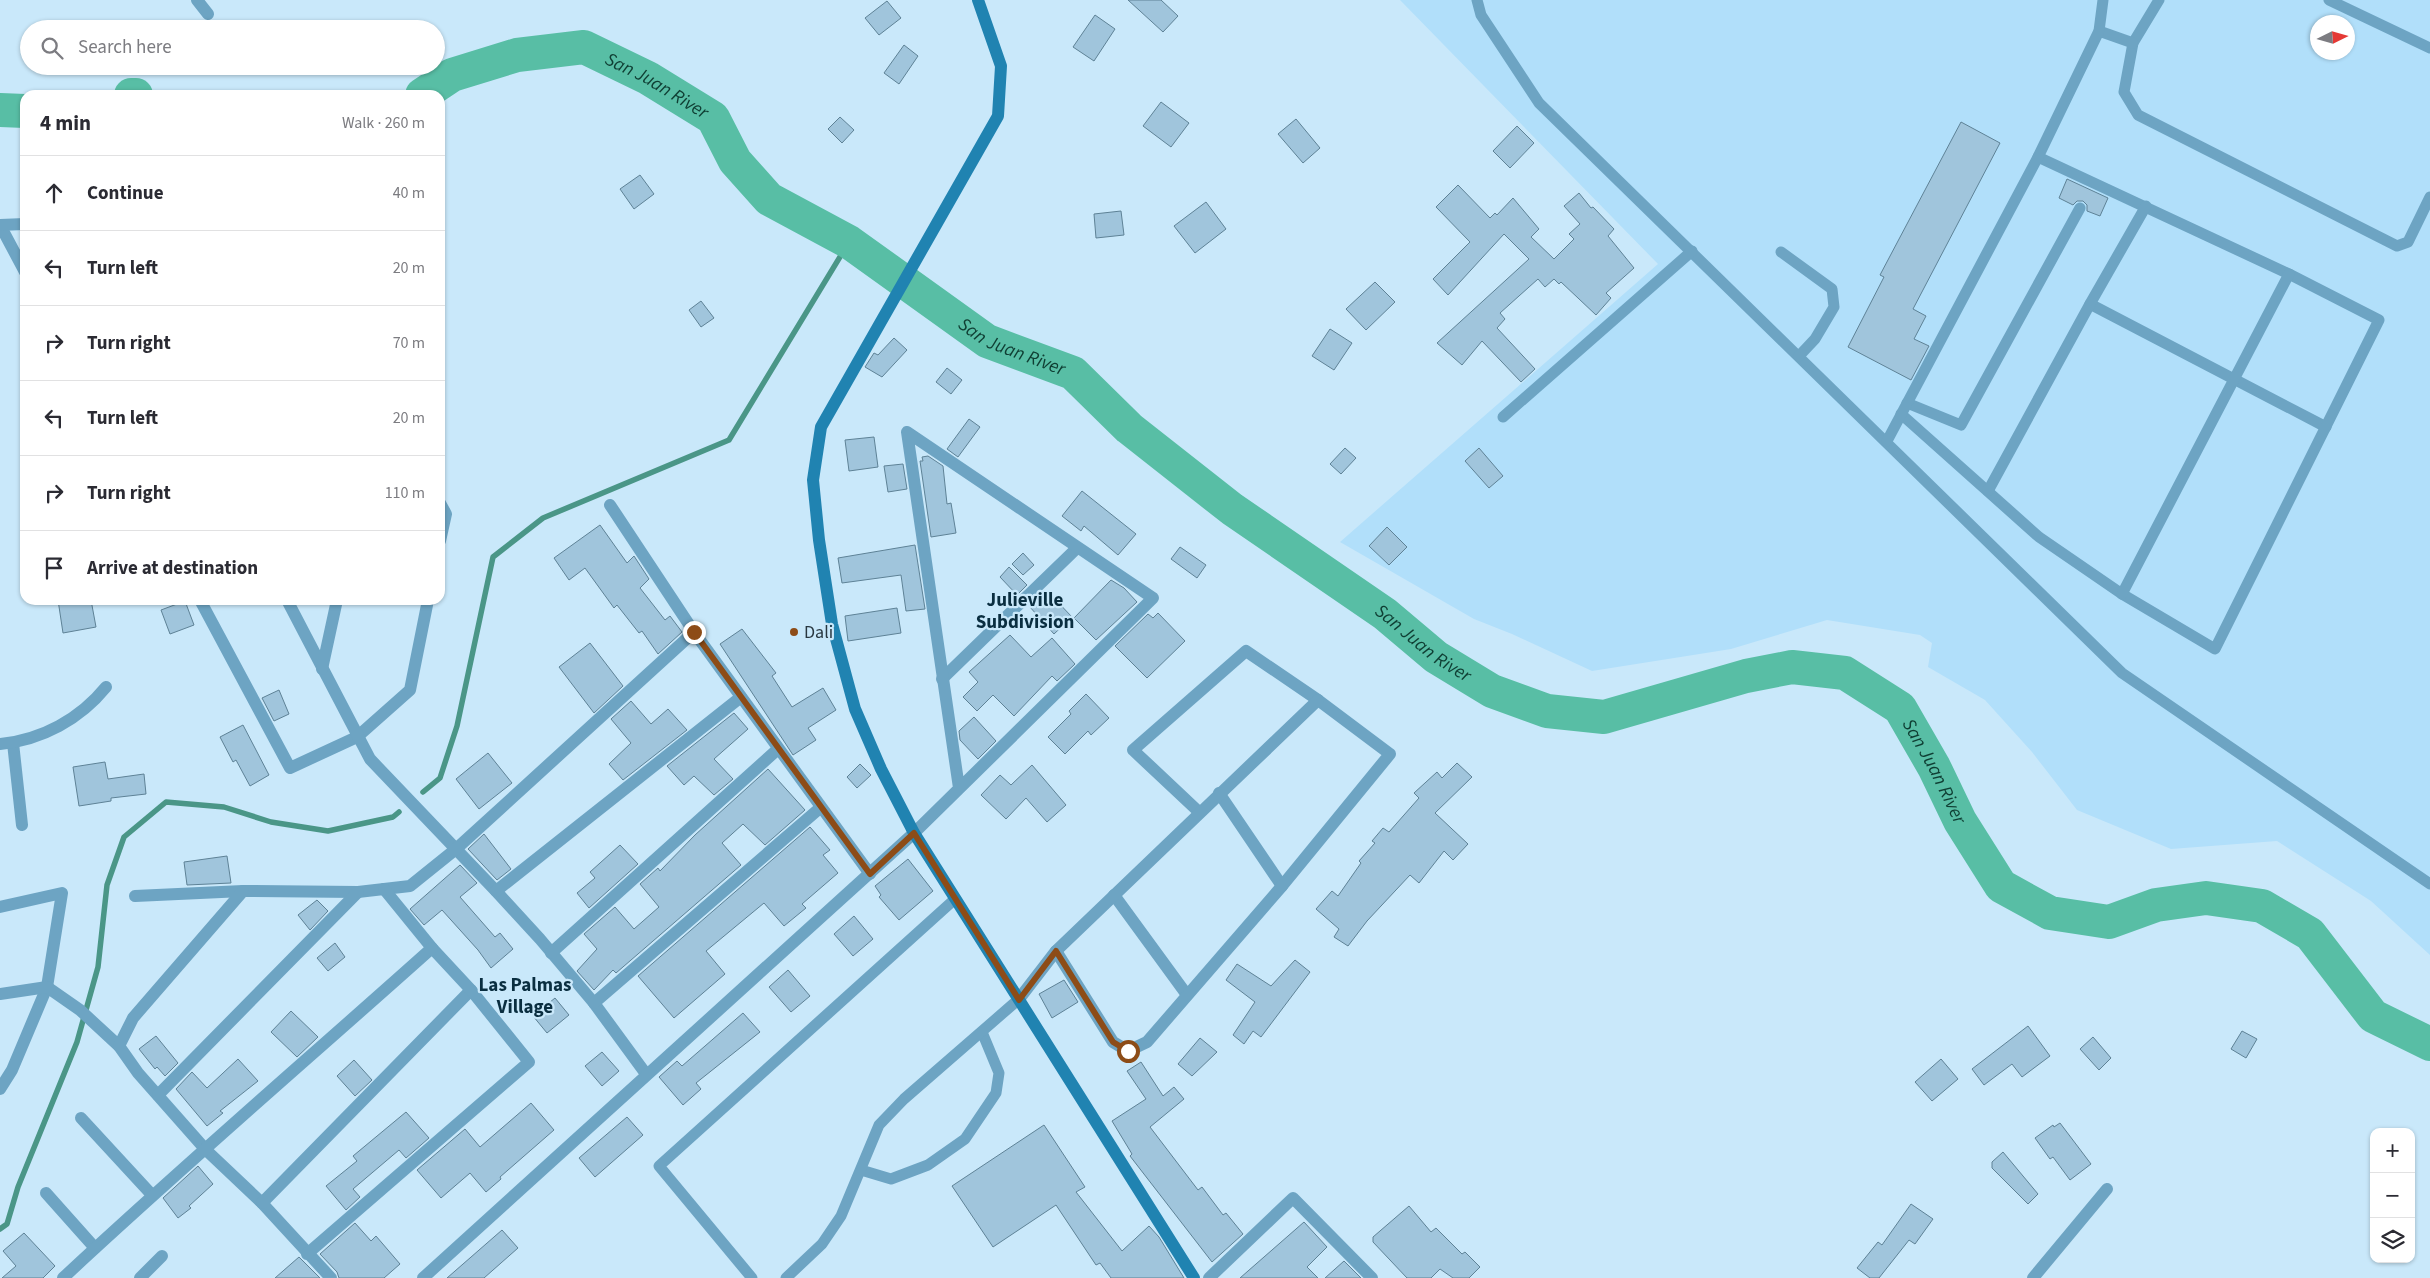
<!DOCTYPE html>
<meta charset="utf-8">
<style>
body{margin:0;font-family:"Source Sans 3",sans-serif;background:#f7f7f7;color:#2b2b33}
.controls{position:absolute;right:15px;bottom:15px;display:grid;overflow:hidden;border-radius:10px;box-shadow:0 1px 4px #0004}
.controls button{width:45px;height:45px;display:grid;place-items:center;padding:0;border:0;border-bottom:1px solid #e1e1e2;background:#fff;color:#2b2b33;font:25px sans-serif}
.compass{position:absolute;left:2310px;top:15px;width:45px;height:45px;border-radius:50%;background:#fff;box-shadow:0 1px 4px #0004;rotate:85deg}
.stop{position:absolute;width:15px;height:15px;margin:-11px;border:4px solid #8d4c17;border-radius:50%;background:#fff}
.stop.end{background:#8d4c17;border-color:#fff;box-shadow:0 1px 5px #0008}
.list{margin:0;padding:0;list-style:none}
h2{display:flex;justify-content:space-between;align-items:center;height:65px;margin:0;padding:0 20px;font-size:21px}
h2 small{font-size:16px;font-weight:400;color:#7c7c81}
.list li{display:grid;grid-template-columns:32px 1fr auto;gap:15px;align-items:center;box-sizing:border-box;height:75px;padding:0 20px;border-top:1px solid #e1e1e2}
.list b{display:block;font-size:19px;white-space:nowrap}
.list em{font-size:16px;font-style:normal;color:#7c7c81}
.icon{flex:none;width:28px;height:28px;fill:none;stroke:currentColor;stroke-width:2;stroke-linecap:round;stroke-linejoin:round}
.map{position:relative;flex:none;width:2430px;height:1278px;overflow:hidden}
.search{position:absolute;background:#fff;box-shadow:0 1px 4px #0004;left:20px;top:20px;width:425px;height:55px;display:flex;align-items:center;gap:12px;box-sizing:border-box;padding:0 18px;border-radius:28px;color:#7c7c81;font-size:19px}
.panel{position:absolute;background:#fff;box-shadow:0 1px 4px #0004;left:20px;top:90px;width:425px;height:515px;border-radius:15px}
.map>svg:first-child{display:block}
</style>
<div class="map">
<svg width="2430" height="1278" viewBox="0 0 2430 1278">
<rect width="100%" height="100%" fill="#c9e8fa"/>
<path fill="#b1dffa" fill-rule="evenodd" d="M1400,0H2430V955L2371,901L2277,841L2171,849L2077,810L2032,752L1985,700L1928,667L1932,643L1920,635L1827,620L1731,649L1592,671L1512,634L1474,619L1340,542L1658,264ZM2318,22H2348V52H2318Z"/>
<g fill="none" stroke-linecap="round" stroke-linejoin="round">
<g stroke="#4a9687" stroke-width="5.5">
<polyline points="423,792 440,778 457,726 493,557 543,518 729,440 849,242"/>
<polyline points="0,1229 7,1224 18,1187 77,1042 98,967 107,885 124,837 166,802 224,807 271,822 328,831 393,817 399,812"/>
</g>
<g stroke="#58bea5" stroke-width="34">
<polyline points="131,95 136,95"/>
<path id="s1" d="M422,95L452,75L517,55L584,47L648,78L713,118L735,161L769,199L849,242L987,341L1073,373L1129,428L1232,509L1385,614L1436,657L1492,691L1547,711L1604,717L1746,676L1792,667L1845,673L1900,708L1934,767L1960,821L2001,886L2050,913L2109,922L2156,905L2206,898L2262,906L2310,934L2373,1016L2430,1044"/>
<polyline points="0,110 25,111"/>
</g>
</g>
<g fill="#a0c5dc" stroke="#5e8296">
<polygon points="1128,0 1161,0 1178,16 1163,32"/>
<polygon points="887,1 901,18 879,35 865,18"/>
<polygon points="1095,15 1115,29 1094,61 1073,47"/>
<polygon points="904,45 918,56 899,84 884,73"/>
<polygon points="1161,102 1189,123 1171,147 1143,126"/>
<polygon points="840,117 854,130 842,143 828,129"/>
<polygon points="1296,119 1320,148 1303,163 1278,134"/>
<polygon points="1961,122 2000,143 1913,309 1926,316 1914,339 1929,346 1911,380 1848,347 1884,277 1880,275"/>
<polygon points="1517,126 1534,143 1510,168 1493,151"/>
<polygon points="640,175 654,194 634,209 620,189"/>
<polygon points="2067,179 2108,198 2100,216 2087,211 2087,205 2083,201 2077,201 2073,205 2059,198"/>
<polygon points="1458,185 1490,218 1495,213 1497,215 1513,198 1539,229 1531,237 1554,259 1574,239 1569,234 1580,224 1564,206 1579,193 1591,208 1593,207 1614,229 1608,236 1634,268 1606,293 1611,298 1596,315 1561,282 1559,284 1554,279 1545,287 1538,279 1500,313 1505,319 1497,328 1535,369 1521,382 1482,341 1462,365 1437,343 1529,259 1504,234 1448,295 1433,279 1470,242 1436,207"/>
<polygon points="1206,202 1226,229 1195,253 1174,226"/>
<polygon points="1121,211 1124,235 1096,238 1094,214"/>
<polygon points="1375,282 1395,302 1366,330 1346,309"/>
<polygon points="701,301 714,318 701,327 689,310"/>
<polygon points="1330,329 1352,343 1334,370 1312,356"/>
<polygon points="894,338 907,350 882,377 865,367 874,353 878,355"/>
<polygon points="947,368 962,380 951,394 936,382"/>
<polygon points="969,419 980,427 958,457 947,449"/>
<polygon points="874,437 878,467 849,471 845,440"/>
<polygon points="1345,448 1356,458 1341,474 1330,464"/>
<polygon points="1479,448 1503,476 1489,488 1465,461"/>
<polygon points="928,456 943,466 947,504 951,503 956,533 931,537 920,461 923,461 922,457"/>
<polygon points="903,464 907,489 888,492 884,466"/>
<polygon points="1082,491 1136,534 1118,555 1084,526 1081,531 1062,516"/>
<polygon points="600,525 627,563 634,556 649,579 640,588 665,620 670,616 682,632 658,654 642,631 639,633 617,605 614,608 585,568 569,580 554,558"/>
<polygon points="1387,527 1407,547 1389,565 1369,546"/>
<polygon points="915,545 925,609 906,611 901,575 842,583 838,558"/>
<polygon points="1180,547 1206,565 1197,578 1171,559"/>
<polygon points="1023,553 1034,565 1023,575 1012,564"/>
<polygon points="1009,567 1027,585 1017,595 1000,577"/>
<polygon points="1111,580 1124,588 1137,602 1096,640 1074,618"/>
<polygon points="1039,596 1045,603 1052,596 1072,617 1054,634 1029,606"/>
<polygon points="58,600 91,600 96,627 63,633"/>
<polygon points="185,601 194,625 170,634 161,610"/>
<polygon points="897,608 901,633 848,641 845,616"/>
<polygon points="1158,613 1185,641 1147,678 1115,646 1148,614 1153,618"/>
<polygon points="742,629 776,673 772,676 792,707 823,688 836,710 808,728 816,740 793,755 720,644"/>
<polygon points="1010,635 1031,657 1052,638 1075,664 1057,681 1052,676 1014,716 993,695 977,711 963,697 978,682 969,672"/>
<polygon points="590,643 623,686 594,713 559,667"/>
<polygon points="279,690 289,714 274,721 262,698"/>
<polygon points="1086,694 1109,718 1091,735 1088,731 1065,754 1048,737 1071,714 1069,711"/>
<polygon points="631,701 651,724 668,709 687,730 623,780 609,764 631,743 611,719"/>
<polygon points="734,713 748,729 714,759 733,779 714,795 694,776 684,785 667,766"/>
<polygon points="974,717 996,741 978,759 960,740 959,731"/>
<polygon points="243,725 269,775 250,786 236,760 233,762 220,737"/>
<polygon points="488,753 512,783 479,809 456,779"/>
<polygon points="105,762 108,779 144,774 146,794 111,798 111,801 79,806 73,767"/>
<polygon points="1457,763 1472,777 1435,813 1468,844 1453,860 1444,851 1419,883 1410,875 1367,921 1348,946 1334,937 1339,929 1316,909 1332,891 1338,896 1361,863 1359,861 1375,843 1372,841 1383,828 1389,832 1419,798 1414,793 1437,772 1442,778"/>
<polygon points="860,764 871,775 857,788 847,777"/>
<polygon points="1032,765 1066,805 1047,822 1026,798 1006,819 981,795 1000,775 1011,785"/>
<polygon points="768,769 805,810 765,845 743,824 722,843 741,865 616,973 613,970 594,990 577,971 597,949 584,934 615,907 634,929 659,907 640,884 658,868 660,871 695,835"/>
<polygon points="810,827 830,850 823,855 838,873 802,904 806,908 784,926 764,903 706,951 725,974 674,1018 638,976"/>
<polygon points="484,834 511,869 497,880 468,849"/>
<polygon points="620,845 638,864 589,908 577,893 595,878 590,872"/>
<polygon points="227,856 231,883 187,885 184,862"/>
<polygon points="908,859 933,891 899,920 879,897 881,895 875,886"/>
<polygon points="460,865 477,883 460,897 495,937 500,933 513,949 491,968 478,950 442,910 424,925 410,909"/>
<polygon points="317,900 328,911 310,930 298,915"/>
<polygon points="854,916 873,939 853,956 834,934"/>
<polygon points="335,943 345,957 328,971 317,958"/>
<polygon points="1295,960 1310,972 1261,1037 1253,1031 1244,1044 1233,1035 1255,1002 1226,980 1237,964 1271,986"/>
<polygon points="788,970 810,996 791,1012 769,987"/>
<polygon points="1064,980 1078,1002 1052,1018 1039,994"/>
<polygon points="555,998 569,1015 547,1033 533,1016"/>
<polygon points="291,1011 318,1037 297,1057 271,1032"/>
<polygon points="743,1013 760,1032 696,1083 701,1089 683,1105 659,1077 677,1061 682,1066"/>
<polygon points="2028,1026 2050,1056 2022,1077 2012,1064 1984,1085 1972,1069"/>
<polygon points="2242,1031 2257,1039 2246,1058 2231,1049"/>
<polygon points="156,1036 178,1063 165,1076 157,1067 155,1069 139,1049"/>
<polygon points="2093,1037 2111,1058 2099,1070 2080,1049"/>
<polygon points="1200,1038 1217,1052 1192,1076 1178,1064"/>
<polygon points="602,1052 619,1071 602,1086 585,1066"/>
<polygon points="238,1059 258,1081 220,1111 223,1113 207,1126 176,1089 192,1072 207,1088"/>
<polygon points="1941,1059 1958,1079 1932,1101 1915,1082"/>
<polygon points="354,1060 372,1080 355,1096 337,1076"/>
<polygon points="1141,1062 1163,1096 1174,1087 1184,1099 1150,1127 1198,1190 1202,1187 1223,1215 1226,1213 1243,1234 1212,1262 1130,1156 1132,1154 1112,1121 1146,1099 1127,1071"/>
<polygon points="531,1103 554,1130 500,1177 501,1179 486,1192 470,1173 441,1198 417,1170 465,1129 480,1147"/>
<polygon points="406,1112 429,1138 406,1158 399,1150 353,1189 360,1197 346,1210 326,1186 357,1161 353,1156"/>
<polygon points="627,1117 643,1135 595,1177 579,1158"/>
<polygon points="2060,1123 2091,1164 2070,1180 2053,1157 2050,1159 2035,1138 2053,1125 2054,1127"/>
<polygon points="1044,1125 1085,1187 1076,1192 1122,1251 1149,1226 1159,1237 1184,1278 1111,1278 1100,1263 1096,1265 1056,1205 993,1247 952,1186"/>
<polygon points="2003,1152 2038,1194 2028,1204 1992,1168 1992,1162"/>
<polygon points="198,1166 213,1184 189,1206 191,1208 178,1218 163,1198"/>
<polygon points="1911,1204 1933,1219 1915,1244 1909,1240 1879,1278 1870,1278 1857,1268 1878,1242 1882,1245"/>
<polygon points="1409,1206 1431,1232 1436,1228 1462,1254 1465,1252 1480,1267 1469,1278 1453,1278 1440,1269 1431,1278 1407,1278 1373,1242 1373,1237"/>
<polygon points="1304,1222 1327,1247 1307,1267 1318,1278 1240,1278"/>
<polygon points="355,1223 371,1241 376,1236 400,1264 384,1278 339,1278 337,1272 320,1254"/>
<polygon points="502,1230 518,1248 484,1278 447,1278"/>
<polygon points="24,1233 55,1266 43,1278 2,1278 16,1266 3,1251"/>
<polygon points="299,1257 320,1278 275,1278"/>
<polygon points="1344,1261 1361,1278 1325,1278"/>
</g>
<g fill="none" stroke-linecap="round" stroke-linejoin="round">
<g stroke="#6da4c3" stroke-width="11">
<polyline points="1477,0 1481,15 1539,103 2122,673 2430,884"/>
<polyline points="2159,0 2133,43 2124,92 2138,115 2397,246 2408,242 2430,197"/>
<polyline points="2329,0 2430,48"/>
<polyline points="2099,31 2133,43"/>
<polyline points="1781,252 1832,289 1834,307 1815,339 1799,356"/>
<polyline points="2090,304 2326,427"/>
<polyline points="1907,403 1961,425 2080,208"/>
<polyline points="1901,414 2039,537 2122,594 2215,649 2379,320 2289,274 2038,157"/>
<polyline points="1503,417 1692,251"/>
<polyline points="1887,441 2038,157 2099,31 2103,0"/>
<polyline points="1988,491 2090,304 2146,206"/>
<polyline points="2122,594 2289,274"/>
<polyline points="861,1170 891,1179 928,1165 965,1139 996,1093 999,1073 982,1032"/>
<polyline points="752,1278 659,1166 955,899"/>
<polyline points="786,1278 822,1244 841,1216 879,1125 904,1099 1019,999"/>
</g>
<g stroke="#6da4c3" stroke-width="12">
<polyline points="197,0 208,14"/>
<polyline points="0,225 25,272"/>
<polyline points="0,225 25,224"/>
<polyline points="440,503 446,514 440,541"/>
<polyline points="610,505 694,632 870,874"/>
<polyline points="200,600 290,768 357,737 410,690 428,600"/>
<polyline points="287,600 370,759 496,891 540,939 594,1003 646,1074"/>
<polyline points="322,669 337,600"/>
<polyline points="942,679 1077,548"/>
<polyline points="13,743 22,825"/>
<path d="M0,744C42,740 80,719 106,687"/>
<polyline points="1219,793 1282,886"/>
<polyline points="496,891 741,697"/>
<polyline points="1114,895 1187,995"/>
<polyline points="135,896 243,891 358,892 410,886 456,849 694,632"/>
<polyline points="0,907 62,893 47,987 12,1070 0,1089"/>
<polyline points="1056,951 1113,1042 1128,1051 1147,1042 1282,886 1390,754 1318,700 1246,651 1133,750 1199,812"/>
<polyline points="551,953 778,749"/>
<polyline points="0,994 47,987 80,1010 119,1046 138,1073 206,1150 262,1203 331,1278"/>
<polyline points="1019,999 1056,951 1318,700"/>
<polyline points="594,1003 820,808"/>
<polyline points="119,1046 133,1018 243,891"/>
<polyline points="158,1095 358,892"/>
<polyline points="81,1118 152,1195"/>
<polyline points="46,1193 95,1248"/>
<polyline points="262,1203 471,990"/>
<polyline points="307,1254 529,1062 471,990 432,948 384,889"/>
<path d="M63,1278C183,1166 309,1058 432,948"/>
<polyline points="140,1278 162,1256"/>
<polyline points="423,1278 914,833 1153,598 907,432 959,788"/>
<polyline points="1209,1278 1293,1198 1372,1278"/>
<polyline points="2033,1278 2107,1189"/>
</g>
<polyline stroke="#2083b1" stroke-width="12" points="978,0 1001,66 998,116 821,427 813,480 819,540 832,624 855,709 881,769 914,833 1194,1278"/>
</g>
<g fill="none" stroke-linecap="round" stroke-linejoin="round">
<polyline stroke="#8d4c17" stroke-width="6" points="694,632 870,874 914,833 1019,1000 1056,951 1113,1042 1128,1051"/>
</g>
<circle fill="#8d4c17" stroke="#c9e8fa" stroke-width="2" cx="794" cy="632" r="5"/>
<g text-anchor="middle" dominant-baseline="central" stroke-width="4.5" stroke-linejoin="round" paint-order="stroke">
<g font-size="18" fill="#283740" stroke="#c9e8fa" text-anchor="start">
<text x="804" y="632">Dali</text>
</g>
<g font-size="19" font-style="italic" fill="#0f3e33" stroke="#c9e8fa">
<text stroke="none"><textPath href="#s1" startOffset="254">San Juan River</textPath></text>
<text stroke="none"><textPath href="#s1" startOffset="704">San Juan River</textPath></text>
<text stroke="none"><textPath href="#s1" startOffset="1214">San Juan River</textPath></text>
<text stroke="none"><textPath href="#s1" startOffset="1799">San Juan River</textPath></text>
</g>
<g font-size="19" font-weight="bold" fill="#0a2e40" stroke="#c9e8fa">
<text x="1025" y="600">Julieville<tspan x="1025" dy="22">Subdivision</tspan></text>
<text x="525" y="985">Las Palmas<tspan x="525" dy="22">Village</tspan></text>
</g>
</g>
</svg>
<div class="controls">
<button>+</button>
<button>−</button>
<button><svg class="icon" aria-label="layers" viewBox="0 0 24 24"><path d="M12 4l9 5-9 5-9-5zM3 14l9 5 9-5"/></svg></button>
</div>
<svg class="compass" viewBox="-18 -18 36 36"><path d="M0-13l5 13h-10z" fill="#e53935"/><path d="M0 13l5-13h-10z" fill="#7c7c81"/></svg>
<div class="stop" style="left:1128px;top:1051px"></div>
<div class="stop end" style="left:694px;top:632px"></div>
<div class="search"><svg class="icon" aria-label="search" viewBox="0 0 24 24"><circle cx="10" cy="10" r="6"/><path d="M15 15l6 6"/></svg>Search here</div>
<section class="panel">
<h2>4 min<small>Walk · 260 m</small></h2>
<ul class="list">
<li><svg class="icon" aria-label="ahead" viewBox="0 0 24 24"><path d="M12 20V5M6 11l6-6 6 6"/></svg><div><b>Continue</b></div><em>40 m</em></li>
<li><svg class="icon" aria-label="left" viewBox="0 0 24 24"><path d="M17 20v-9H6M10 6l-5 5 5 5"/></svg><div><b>Turn left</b></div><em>20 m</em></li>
<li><svg class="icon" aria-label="right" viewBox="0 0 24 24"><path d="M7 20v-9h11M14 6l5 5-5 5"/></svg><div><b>Turn right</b></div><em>70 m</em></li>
<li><svg class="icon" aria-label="left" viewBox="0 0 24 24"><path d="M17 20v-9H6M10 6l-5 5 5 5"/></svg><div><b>Turn left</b></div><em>20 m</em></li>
<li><svg class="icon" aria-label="right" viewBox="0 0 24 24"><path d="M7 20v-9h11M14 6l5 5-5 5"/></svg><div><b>Turn right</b></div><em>110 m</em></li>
<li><svg class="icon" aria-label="arrive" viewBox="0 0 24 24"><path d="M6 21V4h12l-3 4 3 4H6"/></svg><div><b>Arrive at destination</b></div></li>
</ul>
</section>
</div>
